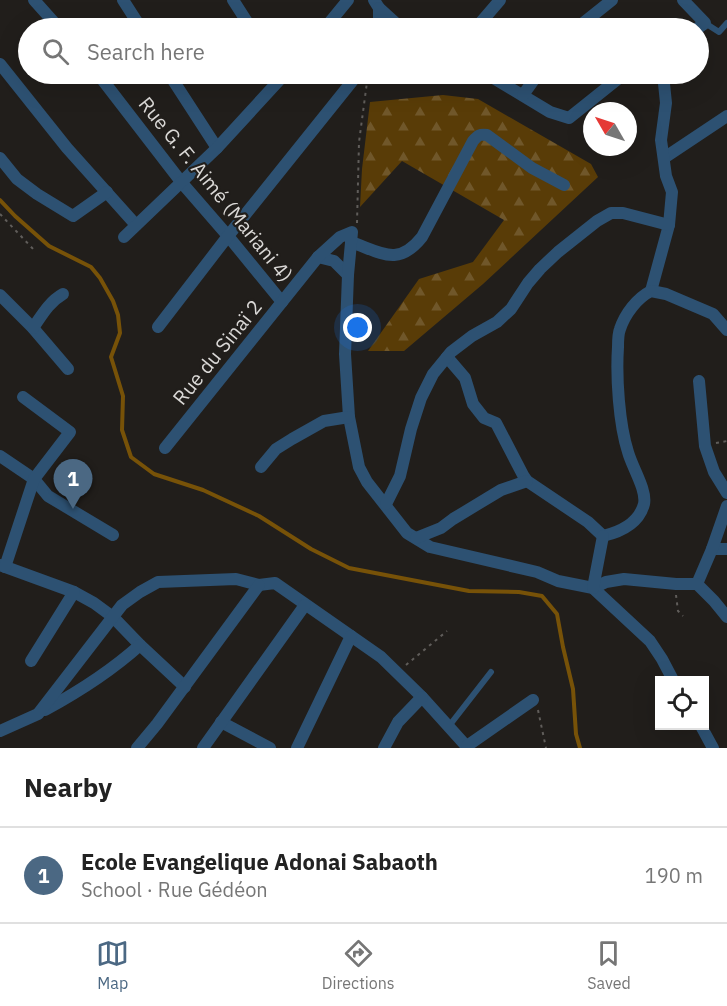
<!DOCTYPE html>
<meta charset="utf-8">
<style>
body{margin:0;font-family:"IBM Plex Sans",sans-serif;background:#f6f6f6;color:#222}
.controls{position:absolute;right:18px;bottom:18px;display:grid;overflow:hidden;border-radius:0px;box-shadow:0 6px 24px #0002}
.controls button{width:54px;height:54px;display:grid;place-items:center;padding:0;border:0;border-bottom:2px solid #e0e0e0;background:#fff;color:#222;font:30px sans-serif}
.compass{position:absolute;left:583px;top:102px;width:54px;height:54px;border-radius:50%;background:#fff;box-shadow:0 6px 24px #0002;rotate:309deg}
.you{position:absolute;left:358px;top:328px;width:21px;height:21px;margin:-15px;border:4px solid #fff;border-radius:50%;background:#1a73e8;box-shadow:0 0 0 9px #1a73e833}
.badge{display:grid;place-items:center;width:39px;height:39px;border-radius:50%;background:#4b6883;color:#fff;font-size:20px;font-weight:700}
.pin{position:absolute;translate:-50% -50px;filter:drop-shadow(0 2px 3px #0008)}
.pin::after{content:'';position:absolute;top:32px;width:21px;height:18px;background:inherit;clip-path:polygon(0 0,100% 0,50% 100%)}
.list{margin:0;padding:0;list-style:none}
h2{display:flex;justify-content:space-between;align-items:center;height:78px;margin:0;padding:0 24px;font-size:26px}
h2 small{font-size:20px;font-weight:400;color:#767676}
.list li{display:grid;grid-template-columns:39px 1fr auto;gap:18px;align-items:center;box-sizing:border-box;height:96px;padding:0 24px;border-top:2px solid #e0e0e0}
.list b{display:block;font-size:22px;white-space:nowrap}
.list p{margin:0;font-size:20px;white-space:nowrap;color:#767676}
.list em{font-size:20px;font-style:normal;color:#767676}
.icon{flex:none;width:33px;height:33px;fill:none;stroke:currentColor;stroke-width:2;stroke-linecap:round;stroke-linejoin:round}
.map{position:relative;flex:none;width:727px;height:748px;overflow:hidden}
.search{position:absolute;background:#fff;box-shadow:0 6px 24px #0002;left:18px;right:18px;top:18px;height:66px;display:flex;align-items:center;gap:15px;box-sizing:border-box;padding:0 21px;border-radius:33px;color:#767676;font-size:22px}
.sheet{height:174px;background:#fff}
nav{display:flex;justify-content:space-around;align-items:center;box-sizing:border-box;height:84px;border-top:2px solid #e0e0e0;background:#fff;font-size:16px;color:#767676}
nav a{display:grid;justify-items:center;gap:3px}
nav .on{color:#4b6883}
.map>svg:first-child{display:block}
</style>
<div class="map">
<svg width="727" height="748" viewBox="0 0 727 748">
<defs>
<pattern id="forest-firs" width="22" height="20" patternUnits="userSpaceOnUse" patternTransform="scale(1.5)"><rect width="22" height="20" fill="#593c07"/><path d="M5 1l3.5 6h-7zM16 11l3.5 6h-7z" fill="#70572a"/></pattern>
</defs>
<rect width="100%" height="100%" fill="#211e1b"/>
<polygon fill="url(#forest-firs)" points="443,95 478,99 591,164 598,177 483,284 404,351 368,351 419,279 473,262 504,220 402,161 360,207 362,169 370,102"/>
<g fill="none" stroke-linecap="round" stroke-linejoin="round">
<polyline stroke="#775208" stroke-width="4" points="0,200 15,216 49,246 91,267 100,278 113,301 118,315 120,333 111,357 123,396 122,430 131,457 154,474 203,490 259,516 311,549 349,568 469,591 519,592 542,596 557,614 563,647 573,689 576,734 580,748"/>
<g stroke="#605d5a" stroke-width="2" stroke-dasharray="3 4.5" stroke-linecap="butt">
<polyline points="0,214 35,251"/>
<polyline points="357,223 359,142 367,82"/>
<polyline points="716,443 727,441"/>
<polyline points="676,595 678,611 683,616"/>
<polyline points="406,665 447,631"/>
<polyline points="538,710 546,748"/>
</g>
<g stroke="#2d5172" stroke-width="6">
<polyline points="705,23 719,32 727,23"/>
<polyline points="449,726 491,672"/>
</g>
<g stroke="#2d5172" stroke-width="12">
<polyline points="34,0 59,28"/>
<polyline points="123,0 141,28"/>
<polyline points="233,0 251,28"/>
<polyline points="374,0 379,8 401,28"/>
<polyline points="683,0 705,23 698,28"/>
<polyline points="379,8 379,28"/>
<polyline points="325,28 348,0"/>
<polyline points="476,28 500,0"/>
<polyline points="577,28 612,0"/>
<polyline points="0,64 67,148 136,225"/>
<polyline points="98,74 182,183 228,236 282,302"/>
<polyline points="169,74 217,148"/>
<polyline points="487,74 550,112 569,118 624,74"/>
<polyline points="523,95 538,74"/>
<polyline points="0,158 17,179 37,194 73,216 107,192"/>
<polyline points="664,158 727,116"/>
<polyline points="124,237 217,148 285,74"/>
<path d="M351,242C382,253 398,267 422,237L473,141C478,135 480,134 487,135L532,168L564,185"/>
<polyline points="318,257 334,261 348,275"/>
<polyline points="651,291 669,225 672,192 666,176 661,140 666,103 663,74"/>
<polyline points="0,295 33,328 68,369"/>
<polyline points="158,327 228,236 358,74"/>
<path d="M33,328C42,315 49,302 63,294"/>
<polyline points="447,357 465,378 473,404 484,418 496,423 523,475 527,481 588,522 603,536"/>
<polyline points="699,381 705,446 714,472 727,493"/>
<polyline points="165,448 318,257 340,237 352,232 348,275 345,354 349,417 359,467 367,482 407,533 430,547 537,572 558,581 593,588 650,641 662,659 673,680"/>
<polyline points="0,456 34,479 48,496 113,535"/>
<polyline points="261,467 276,449 292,439 324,421 349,417"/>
<polyline points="386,504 400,476 411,429 421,398 433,374 451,352 472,336 497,322 511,309 528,283 540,269 558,252 597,221 611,213 623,213 669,225"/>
<path d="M603,536C620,532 639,523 644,504C647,490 632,467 628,452C619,424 616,377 618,347C618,342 618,334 620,329C625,314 637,298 651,291L666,294L713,314L727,330"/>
<polyline points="416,538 441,528 453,519 501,490 527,481"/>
<polyline points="712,549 727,549"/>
<polyline points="0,565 74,592 94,603 113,617 140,645 185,687"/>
<polyline points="5,567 34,479 70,432 23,397"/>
<polyline points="697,584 712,549 727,506"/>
<polyline points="593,588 606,582 624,579 676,584 697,584 714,601 727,617"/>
<polyline points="593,588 603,536"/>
<polyline points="31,661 74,592"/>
<path d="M45,710C80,691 110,672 140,645"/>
<polyline points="221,722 270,748"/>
<polyline points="701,726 713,748"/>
<polyline points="0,731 38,714 122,605 140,592 158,582 236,579 259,585 275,583 381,657 422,697 468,748"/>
<polyline points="467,746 533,700"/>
<polyline points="137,748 157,724 259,585"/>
<polyline points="203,748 305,605"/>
<polyline points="297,748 351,636"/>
<polyline points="384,748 398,722 422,697"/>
</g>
</g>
<g text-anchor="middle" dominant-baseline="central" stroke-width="4.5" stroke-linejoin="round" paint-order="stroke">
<g font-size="20" fill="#dad8d6" stroke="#211e1b">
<text transform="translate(216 189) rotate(51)">Rue G. F. Aimé (Mariani 4)</text>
<text transform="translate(217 352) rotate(-51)">Rue du Sinaï 2</text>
</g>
</g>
</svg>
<div class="controls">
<button><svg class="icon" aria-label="locate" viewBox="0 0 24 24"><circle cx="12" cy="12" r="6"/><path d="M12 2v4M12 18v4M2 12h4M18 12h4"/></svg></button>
</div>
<svg class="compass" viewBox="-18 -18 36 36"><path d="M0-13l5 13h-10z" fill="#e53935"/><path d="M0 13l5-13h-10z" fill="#767676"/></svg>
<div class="you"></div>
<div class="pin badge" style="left:73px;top:509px">1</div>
<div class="search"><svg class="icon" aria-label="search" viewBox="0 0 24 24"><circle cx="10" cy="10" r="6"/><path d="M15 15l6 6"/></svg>Search here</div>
</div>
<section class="sheet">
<h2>Nearby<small></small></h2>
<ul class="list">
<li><span class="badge">1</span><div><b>Ecole Evangelique Adonai Sabaoth</b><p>School · Rue Gédéon</p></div><em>190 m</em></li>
</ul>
</section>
<nav>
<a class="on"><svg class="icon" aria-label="map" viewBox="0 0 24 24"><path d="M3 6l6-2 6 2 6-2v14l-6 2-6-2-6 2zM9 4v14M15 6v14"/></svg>Map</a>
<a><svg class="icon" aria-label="directions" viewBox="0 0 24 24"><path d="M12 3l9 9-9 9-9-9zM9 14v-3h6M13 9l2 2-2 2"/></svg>Directions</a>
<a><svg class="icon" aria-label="saved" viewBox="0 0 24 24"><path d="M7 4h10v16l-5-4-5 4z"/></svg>Saved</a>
</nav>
